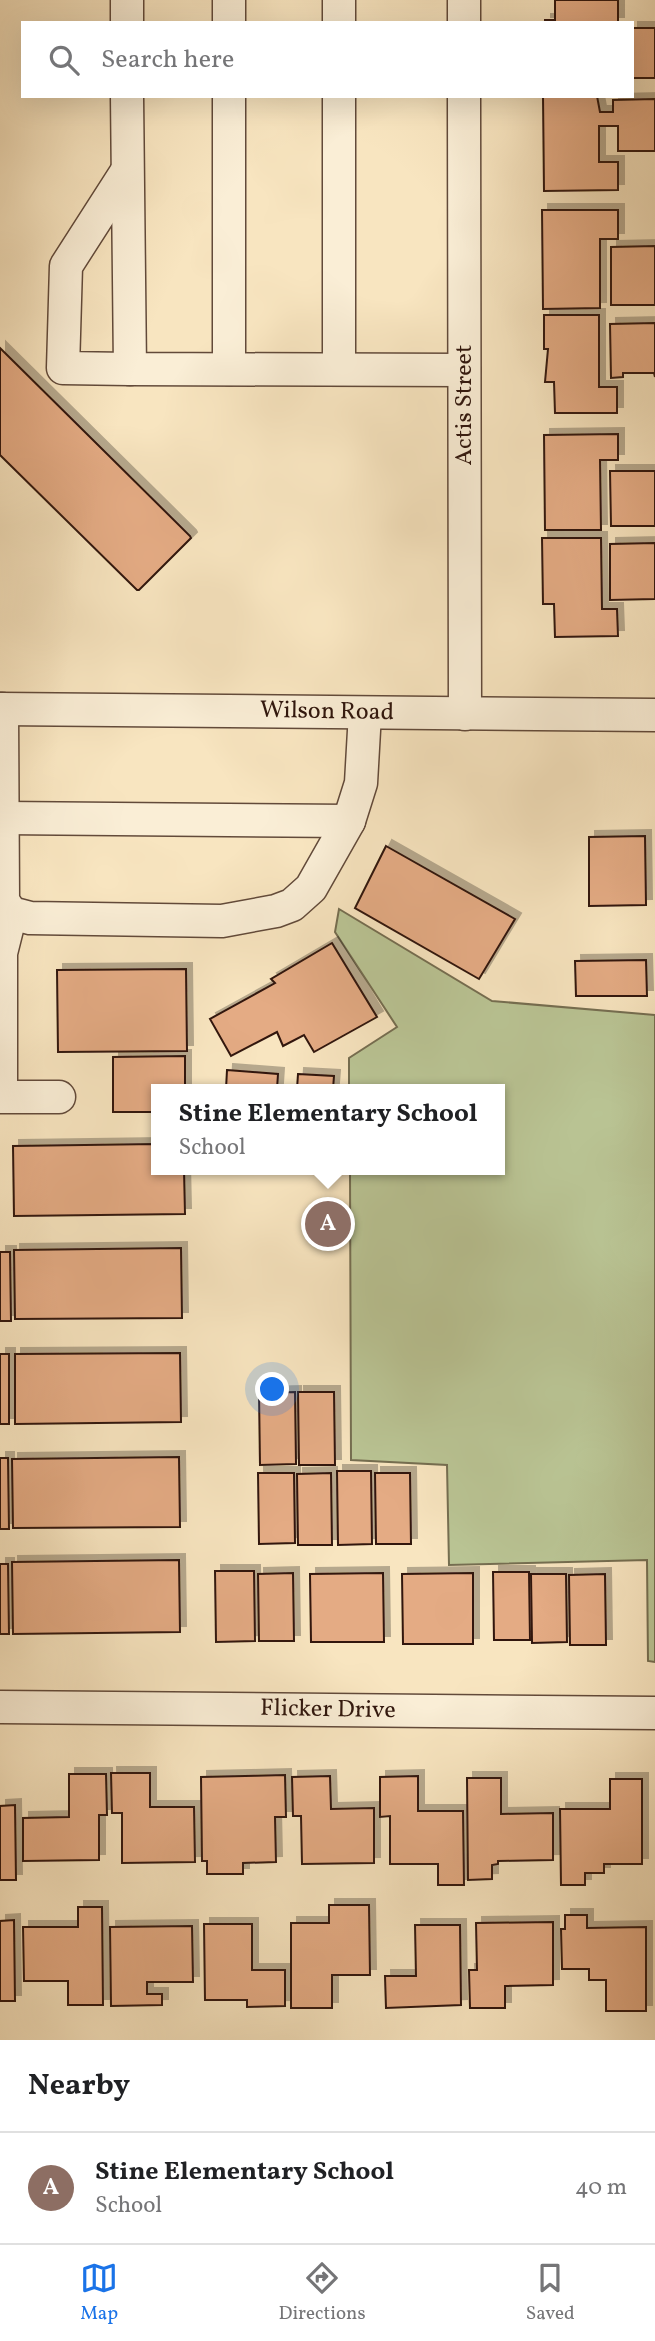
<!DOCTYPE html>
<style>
body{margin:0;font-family:Vollkorn,serif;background:#f2f2f2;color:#202124}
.you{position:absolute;left:273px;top:1390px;width:24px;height:24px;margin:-18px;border:5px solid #fff;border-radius:50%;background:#1a73e8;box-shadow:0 0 0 10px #1a73e833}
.badge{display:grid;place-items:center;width:46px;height:46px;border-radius:50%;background:#1a73e8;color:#fff;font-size:23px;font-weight:700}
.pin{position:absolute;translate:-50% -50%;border:4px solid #fff;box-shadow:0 2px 7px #0006}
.popup{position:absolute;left:151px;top:1084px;width:354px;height:91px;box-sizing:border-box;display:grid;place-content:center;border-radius:0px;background:#fff;filter:drop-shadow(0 2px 5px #0005);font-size:23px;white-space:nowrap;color:#757577}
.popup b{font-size:26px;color:#202124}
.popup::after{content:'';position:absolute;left:50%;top:100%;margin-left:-14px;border:14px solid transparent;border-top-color:#fff}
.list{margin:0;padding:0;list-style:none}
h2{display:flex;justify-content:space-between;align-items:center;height:91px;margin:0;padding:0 28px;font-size:30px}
h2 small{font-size:23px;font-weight:400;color:#757577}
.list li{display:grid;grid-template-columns:46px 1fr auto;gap:21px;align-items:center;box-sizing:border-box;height:112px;padding:0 28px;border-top:2px solid #e0e0e0}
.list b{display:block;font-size:26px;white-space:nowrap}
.list p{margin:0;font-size:23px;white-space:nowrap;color:#757577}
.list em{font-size:23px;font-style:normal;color:#757577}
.icon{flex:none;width:38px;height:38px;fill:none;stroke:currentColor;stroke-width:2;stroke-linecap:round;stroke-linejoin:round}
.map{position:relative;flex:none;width:655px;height:2040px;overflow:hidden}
.search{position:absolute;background:#fff;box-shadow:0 7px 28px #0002;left:21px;right:21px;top:21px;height:77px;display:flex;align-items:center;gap:18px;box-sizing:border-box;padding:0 24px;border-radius:0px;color:#757577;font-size:26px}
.sheet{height:203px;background:#fff}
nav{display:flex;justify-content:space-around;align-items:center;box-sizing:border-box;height:98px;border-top:2px solid #e0e0e0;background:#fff;font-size:19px;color:#757577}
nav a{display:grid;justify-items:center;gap:4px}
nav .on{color:#1a73e8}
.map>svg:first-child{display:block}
</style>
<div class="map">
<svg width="655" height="2040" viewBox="0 0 655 2040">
<defs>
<filter id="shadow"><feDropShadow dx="6" dy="-6" stdDeviation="0" flood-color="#0004"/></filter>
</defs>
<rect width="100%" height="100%" fill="#f8e5c0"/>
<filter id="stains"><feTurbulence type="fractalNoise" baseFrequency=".00286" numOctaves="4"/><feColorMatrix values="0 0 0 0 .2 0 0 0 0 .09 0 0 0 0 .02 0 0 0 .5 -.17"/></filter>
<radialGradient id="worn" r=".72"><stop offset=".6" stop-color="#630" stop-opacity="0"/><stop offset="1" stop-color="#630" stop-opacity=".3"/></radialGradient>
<polygon fill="#bac595" stroke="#756e51" stroke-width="2" points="339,909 492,1001 655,1015 655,1662 648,1661 647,1560 449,1565 447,1465 351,1460 350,1170 500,1170 500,1089 349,1089 349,1058 397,1027 335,932"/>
<g fill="#e4ab84" stroke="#30160d" stroke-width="2" filter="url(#shadow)">
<polygon points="555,0 618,0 618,23 545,23 545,20 555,20"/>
<rect x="632" y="28" width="23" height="50"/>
<polygon points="543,96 597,96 600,112 613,112 613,100 655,99 655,151 618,151 618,126 599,126 599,162 618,162 618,190 544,191"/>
<polygon points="542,210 618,210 618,239 600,239 600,308 543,309"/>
<polygon points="655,246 655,305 611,305 611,247"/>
<polygon points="544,315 599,315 599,387 617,387 617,413 555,413 554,382 545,382 548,349 544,349"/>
<polygon points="655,323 655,377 654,373 623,373 623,377 611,378 610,324"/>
<polygon points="0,348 190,536 191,538 139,590 137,590 0,455"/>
<polygon points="618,434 618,460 600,460 601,530 545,530 544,435"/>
<polygon points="610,471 655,471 655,526 611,526"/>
<polygon points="542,538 601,538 602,609 617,609 618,636 555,637 554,604 543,604"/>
<polygon points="655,543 655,599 610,600 610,544"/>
<polygon points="645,836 646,905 589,906 589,837"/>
<polygon points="386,846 515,919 479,979 355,908"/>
<polygon points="332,943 377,1017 314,1052 304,1035 283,1046 277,1032 231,1056 210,1019 275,983 271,979"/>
<polygon points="646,960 647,996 576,996 575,961"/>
<polygon points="186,969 187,1051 58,1052 57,970"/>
<polygon points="185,1056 185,1089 156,1089 156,1112 113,1112 113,1057"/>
<polygon points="227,1070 278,1074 277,1089 226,1089"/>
<polygon points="298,1074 334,1076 333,1089 297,1089"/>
<polygon points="156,1144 156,1170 184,1170 185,1214 14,1216 13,1146"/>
<polygon points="181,1248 182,1318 15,1319 14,1250"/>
<polygon points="0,1252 10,1252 11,1321 0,1321"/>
<polygon points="180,1353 181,1422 15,1424 15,1354"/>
<rect x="0" y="1354" width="9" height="70"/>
<polygon points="295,1392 296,1464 260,1465 259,1393"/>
<polygon points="298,1392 334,1392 335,1465 299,1465"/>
<polygon points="179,1457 180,1527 13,1528 12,1459"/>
<polygon points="0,1458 8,1458 9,1529 0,1529"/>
<polygon points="337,1471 371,1471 372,1544 338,1545"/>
<polygon points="258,1473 294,1473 295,1543 259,1544"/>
<polygon points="331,1473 332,1545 298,1545 297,1474"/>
<polygon points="375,1473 410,1473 411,1544 376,1544"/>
<polygon points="179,1560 180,1632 13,1634 12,1562"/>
<polygon points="0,1564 8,1564 9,1634 0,1634"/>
<polygon points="215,1571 254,1571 255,1641 216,1642"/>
<polygon points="493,1572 529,1572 530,1640 494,1640"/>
<polygon points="293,1573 294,1641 259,1641 258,1574"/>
<polygon points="383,1573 384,1642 311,1642 310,1574"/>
<polygon points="473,1573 473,1644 403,1644 402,1574"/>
<polygon points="531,1574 566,1574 567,1642 532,1643"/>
<polygon points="605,1574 606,1645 570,1645 569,1575"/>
<polygon points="111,1773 150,1773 150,1807 194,1807 195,1862 122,1863 122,1813 112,1813"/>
<polygon points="69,1774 106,1774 107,1815 99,1815 99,1860 23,1861 23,1818 69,1817"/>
<polygon points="285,1775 286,1817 275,1817 276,1862 243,1863 243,1874 207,1874 207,1861 202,1861 201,1777"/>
<polygon points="330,1776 331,1809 374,1808 374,1863 302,1864 301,1816 293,1816 292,1777"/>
<polygon points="418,1776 418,1811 463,1811 464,1885 438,1885 438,1864 390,1864 390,1816 380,1817 380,1777"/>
<polygon points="467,1778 501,1778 501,1814 553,1813 553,1860 498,1861 498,1864 492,1865 492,1879 468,1880"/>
<polygon points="610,1779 642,1779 642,1864 604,1864 604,1873 585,1873 585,1885 561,1885 560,1809 610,1809"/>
<polygon points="15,1805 16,1880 0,1880 0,1806"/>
<polygon points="329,1905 369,1905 370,1975 332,1975 332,2008 291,2008 291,1923 329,1923"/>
<polygon points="78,1907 102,1907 103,2005 68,2005 68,1981 24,1981 23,1927 78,1927"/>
<polygon points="565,1915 587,1915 587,1928 646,1927 646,2011 606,2011 606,1980 589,1980 589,1969 562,1969 561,1929 565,1929"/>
<polygon points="14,1920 15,2001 0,2001 0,1921"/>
<polygon points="553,1922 553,1985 505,1986 505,2008 470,2008 469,1970 477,1970 476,1923"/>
<polygon points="204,1924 252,1924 252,1970 285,1970 285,2006 247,2007 247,2000 205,2000"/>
<polygon points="415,1925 460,1925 461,2005 386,2008 385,1976 416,1976"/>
<polygon points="192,1926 193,1982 147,1982 147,1994 162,1994 162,2005 111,2006 110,1927"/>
</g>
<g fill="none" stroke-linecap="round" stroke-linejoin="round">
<defs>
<g id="minor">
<polyline points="127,0 127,23"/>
<polyline points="339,0 339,23"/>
<polyline points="464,0 464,23"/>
<polyline points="229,23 229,0"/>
<polyline points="127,96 130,369 464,370"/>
<polyline points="339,96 339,369"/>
<polyline points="464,96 465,714"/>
<polyline points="127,171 66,266 63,368 130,369"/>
<polyline points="229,369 229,96"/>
<polyline points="0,709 655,715"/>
<polyline points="2,709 3,901 11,913 30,918 222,921 276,911 292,905 311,888 349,821 361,783 365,713"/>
<polyline points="3,818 349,821"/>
<polyline points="11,913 1,953 1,1097 59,1097"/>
<polyline points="0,1707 655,1713"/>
</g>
</defs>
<use href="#minor" stroke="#624a3a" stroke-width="35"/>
<use href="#minor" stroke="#faeed6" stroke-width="32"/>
</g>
<g text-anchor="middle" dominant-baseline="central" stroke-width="7" stroke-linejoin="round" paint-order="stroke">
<g font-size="24" fill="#30160d" stroke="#faeed6">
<text transform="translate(465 405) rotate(-90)">Actis Street</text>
<text transform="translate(327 712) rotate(1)">Wilson Road</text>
<text transform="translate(328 1710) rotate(1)">Flicker Drive</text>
</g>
</g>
<rect width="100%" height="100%" filter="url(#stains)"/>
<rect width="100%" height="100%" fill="url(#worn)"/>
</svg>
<div class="you"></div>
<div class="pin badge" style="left:328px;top:1224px;background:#8d6e63">A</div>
<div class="popup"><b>Stine Elementary School</b>School</div>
<div class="search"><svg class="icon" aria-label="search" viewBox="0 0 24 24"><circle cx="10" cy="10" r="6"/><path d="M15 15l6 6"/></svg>Search here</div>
</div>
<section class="sheet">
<h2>Nearby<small></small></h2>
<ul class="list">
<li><span class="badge" style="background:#8d6e63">A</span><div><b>Stine Elementary School</b><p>School</p></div><em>40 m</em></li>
</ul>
</section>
<nav>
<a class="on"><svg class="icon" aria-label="map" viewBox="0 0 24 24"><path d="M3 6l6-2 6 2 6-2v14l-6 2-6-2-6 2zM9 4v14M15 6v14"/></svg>Map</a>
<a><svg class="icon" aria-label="directions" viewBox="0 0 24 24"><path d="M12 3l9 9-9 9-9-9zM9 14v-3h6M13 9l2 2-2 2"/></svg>Directions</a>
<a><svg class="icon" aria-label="saved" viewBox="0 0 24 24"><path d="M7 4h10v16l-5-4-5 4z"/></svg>Saved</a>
</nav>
